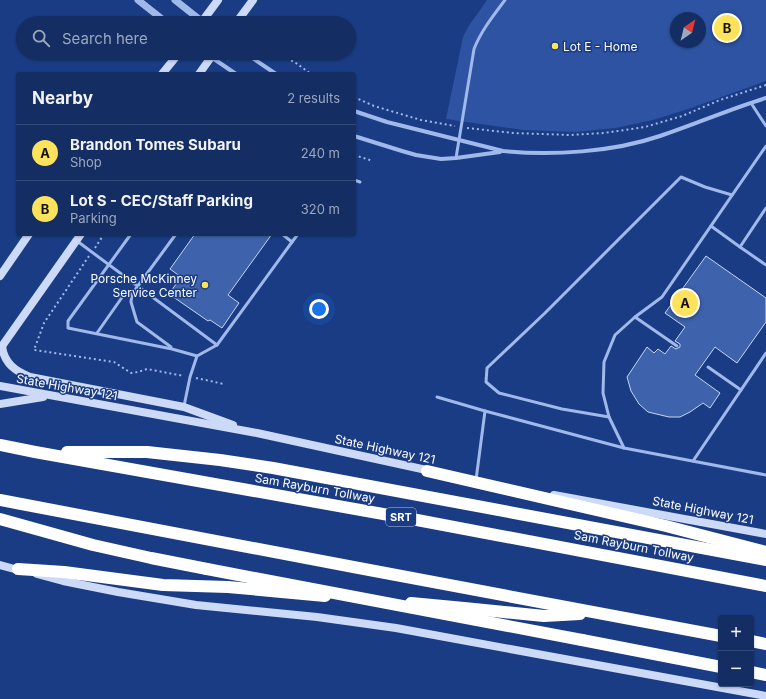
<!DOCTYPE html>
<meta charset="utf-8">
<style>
body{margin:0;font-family:Inter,sans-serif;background:#21396c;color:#f1f3f6}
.controls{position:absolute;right:12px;bottom:12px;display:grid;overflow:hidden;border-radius:4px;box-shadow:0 1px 3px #0004}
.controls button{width:36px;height:36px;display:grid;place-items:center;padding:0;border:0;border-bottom:1px solid #334978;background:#142d63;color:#f1f3f6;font:20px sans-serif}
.compass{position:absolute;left:670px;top:12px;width:36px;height:36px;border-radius:50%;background:#142d63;box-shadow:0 1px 3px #0004;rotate:35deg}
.you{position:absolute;left:319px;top:309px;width:14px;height:14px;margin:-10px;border:3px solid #fff;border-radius:50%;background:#1a73e8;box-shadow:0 0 0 6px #1a73e833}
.badge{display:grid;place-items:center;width:26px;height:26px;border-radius:50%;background:#fde25c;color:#111;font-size:13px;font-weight:700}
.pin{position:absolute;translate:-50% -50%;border:2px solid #fff;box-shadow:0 1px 4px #0006}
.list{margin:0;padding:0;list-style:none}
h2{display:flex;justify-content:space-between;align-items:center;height:52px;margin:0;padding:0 16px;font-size:17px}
h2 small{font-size:13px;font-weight:400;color:#9da8be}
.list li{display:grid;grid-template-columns:26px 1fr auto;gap:12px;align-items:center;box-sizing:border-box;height:56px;padding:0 16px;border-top:1px solid #334978}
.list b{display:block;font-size:15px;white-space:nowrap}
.list p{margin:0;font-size:13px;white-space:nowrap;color:#9da8be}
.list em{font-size:13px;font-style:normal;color:#9da8be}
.icon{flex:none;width:22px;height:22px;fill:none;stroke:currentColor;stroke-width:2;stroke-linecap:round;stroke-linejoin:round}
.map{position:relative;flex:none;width:766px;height:699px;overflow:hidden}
.search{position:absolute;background:#142d63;box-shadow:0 1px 3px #0004;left:16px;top:16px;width:340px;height:44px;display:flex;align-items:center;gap:10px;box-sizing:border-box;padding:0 14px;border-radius:22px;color:#9da8be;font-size:15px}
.panel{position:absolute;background:#142d63;box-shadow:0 1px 3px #0004;left:16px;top:72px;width:340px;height:164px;border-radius:4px}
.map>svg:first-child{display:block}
</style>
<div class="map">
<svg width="766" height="699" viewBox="0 0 766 699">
<rect width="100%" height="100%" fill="#1a3c84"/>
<path fill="#2d53a2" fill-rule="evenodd" d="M487,0H766V81L691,108L653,120L615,128L576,132L523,130L446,119L463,37L468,27ZM676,18H700V42H676Z"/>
<g fill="#3e62ab" stroke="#c5d6f8">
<polygon points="195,234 272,234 228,295 239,303 222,328 210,320 208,321 169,294 181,277 170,269"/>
<polygon points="706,256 766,298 766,322 737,363 715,347 695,375 720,393 710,408 703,403 690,412 680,417 669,417 648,412 639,404 631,391 627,377 647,347 654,353 658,349 665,354 671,346 676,349 680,347 680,344 675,341 685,327 665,313"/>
</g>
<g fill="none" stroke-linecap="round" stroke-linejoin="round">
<g stroke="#a0b9eb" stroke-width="2" stroke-dasharray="2 3" stroke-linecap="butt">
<polyline points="278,53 296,63 311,74"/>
<polyline points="227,60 232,53"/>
<polyline points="354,97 374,106 421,120 455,126"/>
<polyline points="467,128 513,133 570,135 604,133 645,127 682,116 720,100 766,85"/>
<polyline points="354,155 373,161"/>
<polyline points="95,248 104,234"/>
<polyline points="89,256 44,323 34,350 114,362 131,373 138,372 147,369 184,376"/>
<polyline points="196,378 224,384"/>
</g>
<g stroke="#a0b9eb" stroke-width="3">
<polyline points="751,103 766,126"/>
<path d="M456,158L474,49C481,31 493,16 505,0"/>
<polyline points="354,180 360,182"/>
<polyline points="711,226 740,247 766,208"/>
<polyline points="131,234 68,321 68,328 172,349 197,356"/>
<polyline points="282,234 292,242 298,234"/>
<polyline points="77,241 217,345 197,356 190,377 184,406"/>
<polyline points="740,247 766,265"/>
<polyline points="132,294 131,302 137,322 171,347"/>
<polyline points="635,317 677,346"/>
<polyline points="97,333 123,296 132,294 176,234"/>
<polyline points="217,345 292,242"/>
<polyline points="708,367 741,390"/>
<polyline points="437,397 485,411 476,480"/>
<polyline points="485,411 624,448 766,475"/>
<polyline points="609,417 562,409 499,393 486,382 487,368 545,313 681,177 705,187 732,195"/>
<polyline points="624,448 609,417 603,393 604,362 615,335 635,317 662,297 766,146"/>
<polyline points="693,461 766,353"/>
</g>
<g stroke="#a0b9eb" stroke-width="4">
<polyline points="245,53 276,74"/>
<polyline points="211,57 236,74"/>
<path d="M354,111L387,122L503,151C552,156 613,152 660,136C696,124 730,109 766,98"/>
<polyline points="354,136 402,151 416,155 441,159 456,158 500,152"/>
</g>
<g stroke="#a0b9eb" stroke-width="7">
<polyline points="138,0 167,23"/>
<polyline points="175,0 204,23"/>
</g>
<g stroke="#ccdaf8" stroke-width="8">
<polyline points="201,23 218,0"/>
<polyline points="236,23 253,0"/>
<polyline points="162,74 179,53"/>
<polyline points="199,74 214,53"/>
<polyline points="0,276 29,234"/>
<path d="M2,346C4,363 15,371 30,377L184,407L233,425"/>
<polyline points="0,349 81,234"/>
<polyline points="0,386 257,433 431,471"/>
<polyline points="0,404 43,397"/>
<polyline points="554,495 766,534"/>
<polyline points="0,565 22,571"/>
<polyline points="37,574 63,581 118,592 196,605 317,617 396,628 766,696"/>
</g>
<g stroke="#fff" stroke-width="12">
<polyline points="0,445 35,452 417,520 766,586"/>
<polyline points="67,452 147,452 220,460 273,468 766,560"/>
<polyline points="427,471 666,526 766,552"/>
<polyline points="0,500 364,569 721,636"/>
<polyline points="0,519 93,545 151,558 207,569"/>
<polyline points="18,569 64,572 163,585 228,587 325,596"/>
<polyline points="411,603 464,608 544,616 580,614"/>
<polyline points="582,640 721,667"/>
<polyline points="751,641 766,644"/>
<polyline points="751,672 766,675"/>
</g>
<polyline stroke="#fff" stroke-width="12" points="207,569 582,640"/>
</g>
<g fill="#fde25c" stroke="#1a3c84" stroke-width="1.5">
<circle cx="555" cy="46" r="4"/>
<circle cx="205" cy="285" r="4"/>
</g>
<g text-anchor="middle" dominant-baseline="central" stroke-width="3" stroke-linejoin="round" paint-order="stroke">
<rect fill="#1a3c84" stroke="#bac4da" stroke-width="1" x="386" y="508" width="30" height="18" rx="3"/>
<g font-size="11" font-weight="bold" fill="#fff">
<text x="401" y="517">SRT</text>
</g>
<g font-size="12" fill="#fff" stroke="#1a3c84" text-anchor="start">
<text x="563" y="46">Lot E - Home</text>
<text x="197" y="278" text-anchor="end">Porsche McKinney<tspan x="197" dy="14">Service Center</tspan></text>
</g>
<g font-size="12" fill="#fff" stroke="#1a3c84">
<text transform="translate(67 387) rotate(10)">State Highway 121</text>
<text transform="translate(385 449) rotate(12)">State Highway 121</text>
<text transform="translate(315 488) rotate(10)">Sam Rayburn Tollway</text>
<text transform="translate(703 510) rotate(11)">State Highway 121</text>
<text transform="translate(634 546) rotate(11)">Sam Rayburn Tollway</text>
</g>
</g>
</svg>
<div class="controls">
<button>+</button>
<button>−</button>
</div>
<svg class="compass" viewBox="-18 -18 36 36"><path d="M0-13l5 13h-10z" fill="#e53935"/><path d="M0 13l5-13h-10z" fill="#9da8be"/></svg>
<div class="you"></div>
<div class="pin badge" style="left:685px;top:303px">A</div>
<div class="pin badge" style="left:727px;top:28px">B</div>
<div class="search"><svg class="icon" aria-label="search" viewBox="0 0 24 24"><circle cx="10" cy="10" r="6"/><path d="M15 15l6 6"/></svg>Search here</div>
<section class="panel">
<h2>Nearby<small>2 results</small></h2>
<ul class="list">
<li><span class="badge">A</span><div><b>Brandon Tomes Subaru</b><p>Shop</p></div><em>240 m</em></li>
<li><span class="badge">B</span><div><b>Lot S - CEC/Staff Parking</b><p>Parking</p></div><em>320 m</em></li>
</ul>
</section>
</div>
